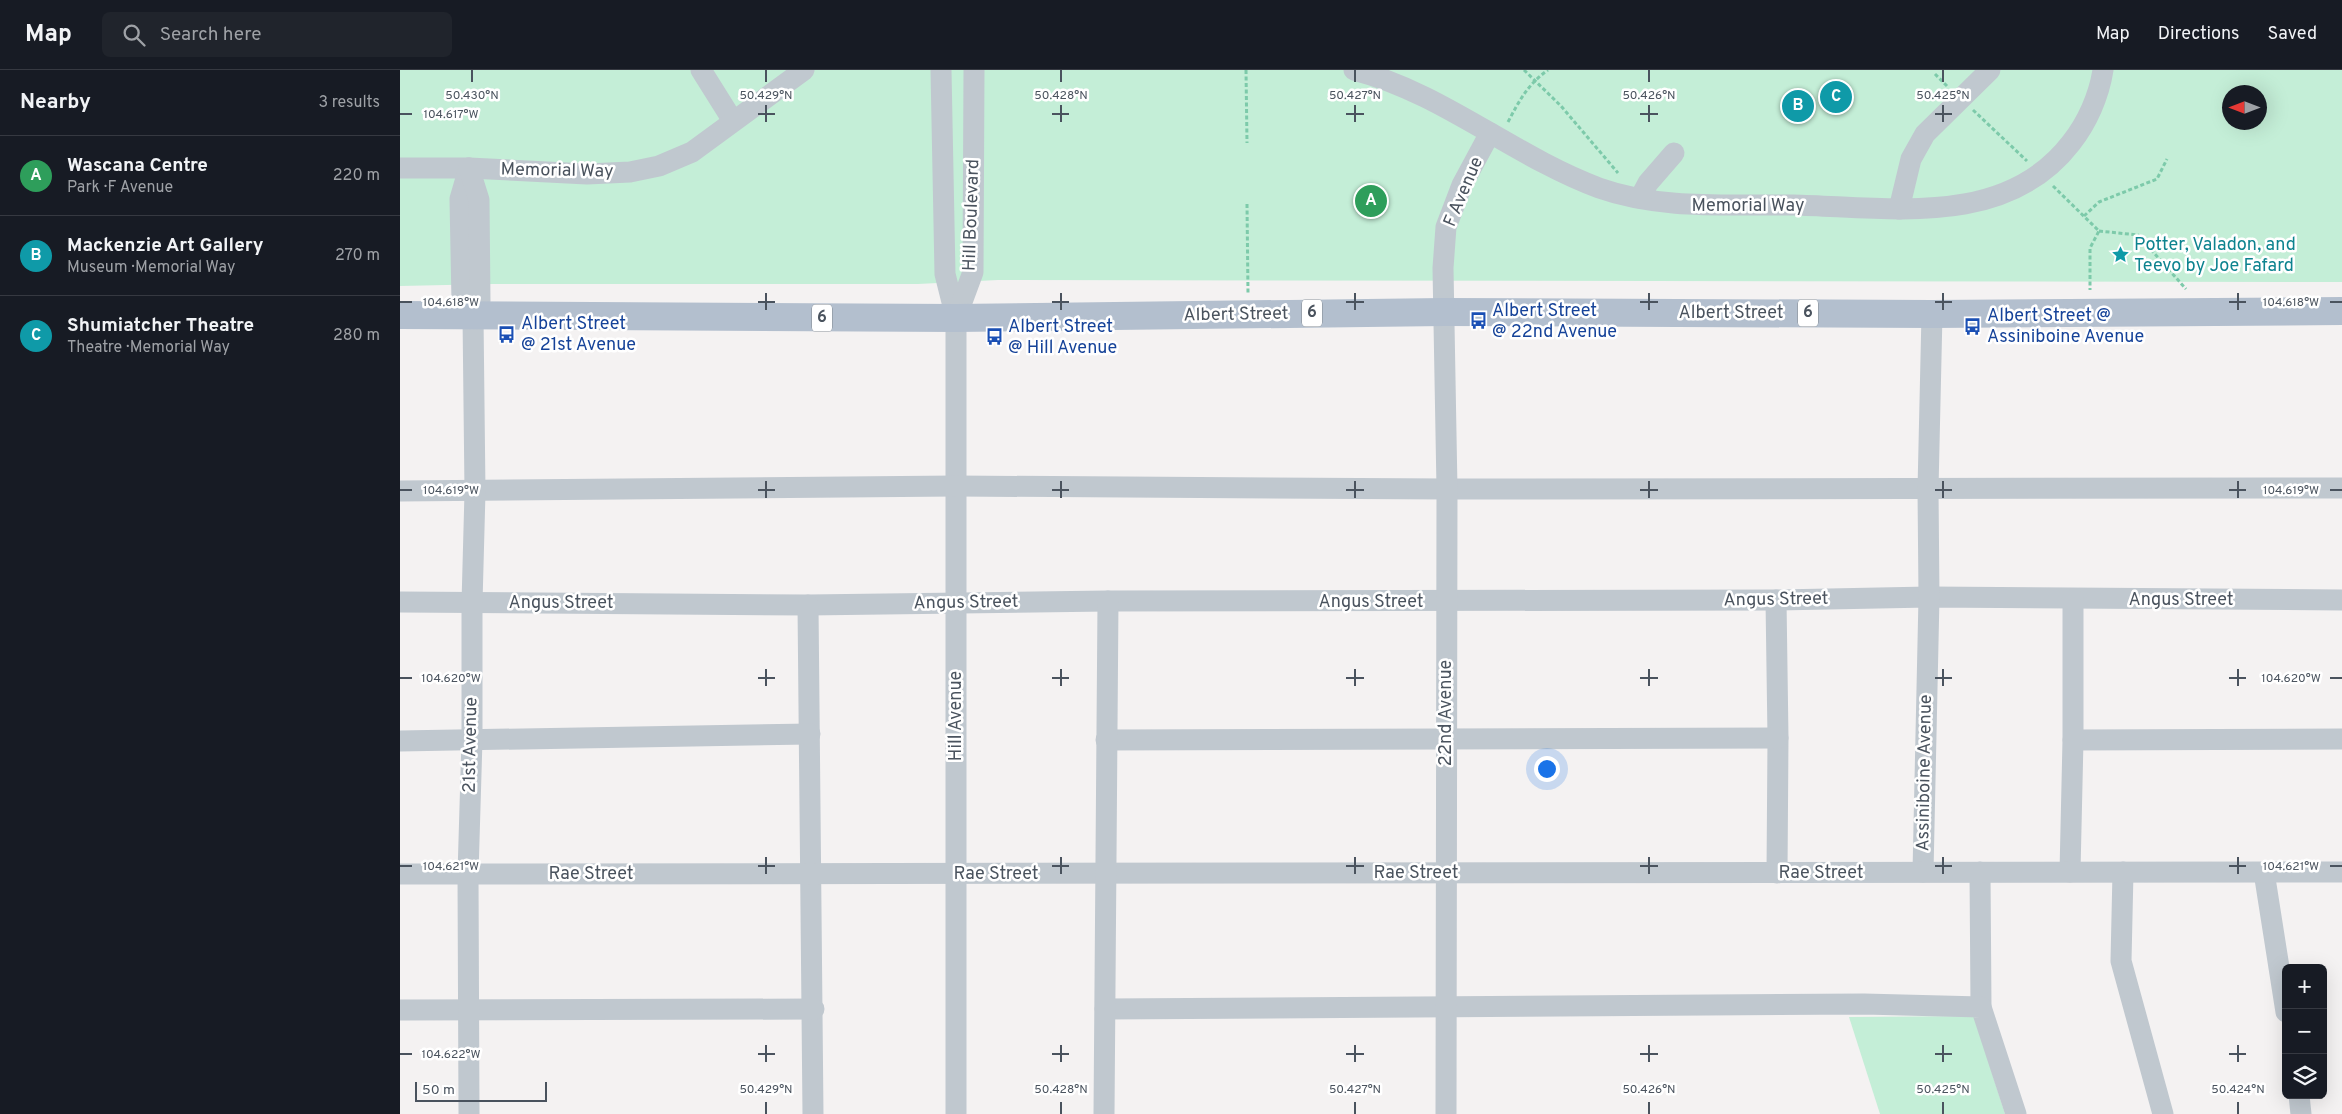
<!DOCTYPE html>
<meta charset="utf-8">
<style>
body{margin:0;font-family:Overpass,sans-serif;background:#20242c;color:#f1f3f6}
.controls{position:absolute;right:15px;bottom:15px;display:grid;overflow:hidden;border-radius:8px;box-shadow:0 5px 20px #0002}
.controls button{width:45px;height:45px;display:grid;place-items:center;padding:0;border:0;border-bottom:1px solid #363941;background:#171b24;color:#f1f3f6;font:25px sans-serif}
.compass{position:absolute;left:1822px;top:15px;width:45px;height:45px;border-radius:50%;background:#171b24;box-shadow:0 5px 20px #0002;rotate:270deg}
.scale{position:absolute;left:15px;bottom:12px;width:132px;box-sizing:border-box;padding-left:5px;border:2px solid #4a535e;border-top:0;font-size:14px;line-height:18px;white-space:nowrap;color:#4a535e;-webkit-text-stroke:4px #fff;paint-order:stroke}
.you{position:absolute;left:1146px;top:698px;width:18px;height:18px;margin:-12px;border:4px solid #fff;border-radius:50%;background:#1a73e8;box-shadow:0 0 0 8px #1a73e833}
.badge{display:grid;place-items:center;width:32px;height:32px;border-radius:50%;background:#7c3aed;color:#fff;font-size:16px;font-weight:700}
.pin{position:absolute;translate:-50% -50%;border:2px solid #fff;box-shadow:0 1px 5px #0006}
.list{margin:0;padding:0;list-style:none}
h2{display:flex;justify-content:space-between;align-items:center;height:65px;margin:0;padding:0 20px;font-size:21px}
h2 small{font-size:16px;font-weight:400;color:#9ea1a6}
.list li{display:grid;grid-template-columns:32px 1fr auto;gap:15px;align-items:center;box-sizing:border-box;height:80px;padding:0 20px;border-top:1px solid #363941}
.list b{display:block;font-size:19px;white-space:nowrap}
.list p{margin:0;font-size:16px;white-space:nowrap;color:#9ea1a6}
.list em{font-size:16px;font-style:normal;color:#9ea1a6}
.icon{flex:none;width:28px;height:28px;fill:none;stroke:currentColor;stroke-width:2;stroke-linecap:round;stroke-linejoin:round}
.map{position:relative;flex:none;width:1942px;height:1044px;overflow:hidden}
header{display:flex;align-items:center;gap:30px;box-sizing:border-box;height:70px;padding:0 25px;background:#171b24;border-bottom:1px solid #363941}
header strong{font-size:24px}
nav{display:flex;gap:28px;margin-inline-start:auto;font-size:18px}
.search{width:350px;height:45px;background:#20242c;display:flex;align-items:center;gap:12px;box-sizing:border-box;padding:0 18px;border-radius:8px;color:#9ea1a6;font-size:19px}
main{display:flex}
aside{flex:1;background:#171b24}
.map>svg:first-child{display:block}
</style>
<header>
<strong>Map</strong>
<div class="search"><svg class="icon" aria-label="search" viewBox="0 0 24 24"><circle cx="10" cy="10" r="6"/><path d="M15 15l6 6"/></svg>Search here</div>
<nav><a>Map</a><a>Directions</a><a>Saved</a></nav>
</header>
<main>
<aside>
<h2>Nearby<small>3 results</small></h2>
<ul class="list">
<li><span class="badge" style="background:#2e9e5b">A</span><div><b>Wascana Centre</b><p>Park · F Avenue</p></div><em>220 m</em></li>
<li><span class="badge" style="background:#0f9aa8">B</span><div><b>Mackenzie Art Gallery</b><p>Museum · Memorial Way</p></div><em>270 m</em></li>
<li><span class="badge" style="background:#0f9aa8">C</span><div><b>Shumiatcher Theatre</b><p>Theatre · Memorial Way</p></div><em>280 m</em></li>
</ul>
</aside>
<div class="map">
<svg width="1942" height="1044" viewBox="0 0 1942 1044">
<rect width="100%" height="100%" fill="#f4f2f2"/>
<g fill="#c4eed7" fill-rule="evenodd">
<path d="M0,0H1942V212L598,210L518,214H93L0,216ZM1830,22H1860V52H1830Z"/>
<polygon points="1574,946 1605,1044 1480,1044 1449,947"/>
</g>
<g fill="none" stroke-linecap="round" stroke-linejoin="round">
<g stroke="#7dcaaa" stroke-width="3" stroke-dasharray="4 2.5" stroke-linecap="butt">
<polyline points="846,0 847,73"/>
<polyline points="1124,0 1161,36 1218,103"/>
<polyline points="1535,4 1547,16"/>
<polyline points="1573,40 1627,91"/>
<path d="M1108,52C1119,31 1128,14 1148,0"/>
<polyline points="1653,116 1699,161 1690,178 1690,220"/>
<polyline points="847,134 848,223"/>
<polyline points="1684,146 1699,132 1757,109 1767,89"/>
<polyline points="1699,161 1738,165 1786,219"/>
</g>
<g stroke="#c0c8cf" stroke-width="21">
<polyline points="301,0 333,51"/>
<polyline points="541,0 545,204 556,248 556,1044"/>
<path d="M954,0C1043,23 1113,86 1199,118C1261,140 1328,134 1393,135C1488,137 1605,159 1671,73C1687,53 1699,26 1703,0"/>
<polyline points="0,98 69,98 187,104 230,102 259,96 292,82 404,0"/>
<polyline points="69,98 60,129 62,232 73,246"/>
<polyline points="1240,128 1248,113 1274,83"/>
<polyline points="1499,139 1511,89 1525,64 1590,0"/>
<polyline points="556,248 573,202 574,0"/>
<polyline points="0,421 556,416 1047,419 1942,418"/>
<polyline points="1376,530 1378,668 1377,803"/>
<polyline points="0,532 408,535 708,531 1376,530 1529,527 1942,530"/>
<polyline points="408,535 413,1044"/>
<polyline points="706,670 1378,668"/>
<polyline points="1673,670 1942,669"/>
<polyline points="0,671 410,664"/>
<polyline points="1523,802 1529,527 1528,419 1532,244"/>
<polyline points="1580,802 1581,937"/>
<polyline points="1670,802 1673,670 1673,529"/>
<polyline points="1723,802 1721,891 1763,1044"/>
<polyline points="1864,802 1886,942"/>
<polyline points="0,804 1942,802"/>
<polyline points="705,939 1464,934 1581,937 1616,1044"/>
<polyline points="0,940 414,939"/>
<polyline points="1899,1025 1901,1044"/>
<polyline points="69,1044 68,804 72,670 72,533 75,422 73,246 80,231 79,130 69,98"/>
<polyline points="704,1044 708,531"/>
<polyline points="1046,1044 1047,419 1043,198 1046,157 1062,115 1090,63"/>
</g>
<polyline stroke="#b3bfce" stroke-width="28" points="0,245 556,248 1044,242 1532,244 1942,241"/>
</g>
<path fill="none" stroke="#4a535e" stroke-width="2" d="M72,0V12M366,0V12M661,0V12M955,0V12M1249,0V12M1543,0V12M366,35V52M661,35V52M955,35V52M1249,35V52M1543,35V52M0,44H12M358,44H375M652,44H669M946,44H964M1240,44H1258M1535,44H1552M366,223V240M661,223V240M955,223V240M1249,223V240M1543,223V240M1838,223V240M0,232H12M358,232H375M652,232H669M946,232H964M1240,232H1258M1535,232H1552M1829,232H1846M1930,232H1942M366,411V428M661,411V428M955,411V428M1249,411V428M1543,411V428M1838,411V428M0,420H12M358,420H375M652,420H669M946,420H964M1240,420H1258M1535,420H1552M1829,420H1846M1930,420H1942M366,599V616M661,599V616M955,599V616M1249,599V616M1543,599V616M1838,599V616M0,608H12M358,608H375M652,608H669M946,608H964M1240,608H1258M1535,608H1552M1829,608H1846M1930,608H1942M366,787V804M661,787V804M955,787V804M1249,787V804M1543,787V804M1838,787V804M0,796H12M358,796H375M652,796H669M946,796H964M1240,796H1258M1535,796H1552M1829,796H1846M1930,796H1942M366,975V992M661,975V992M955,975V992M1249,975V992M1543,975V992M1838,975V992M0,984H12M358,984H375M652,984H669M946,984H964M1240,984H1258M1535,984H1552M1829,984H1846M366,1032V1044M661,1032V1044M955,1032V1044M1249,1032V1044M1543,1032V1044M1838,1032V1044"/>
<defs>
<symbol id="sight-bare" viewBox="-9 -9 18 18"><path d="M0-6L1.8-2.2L6-1.7L2.9 1.2L3.7 5.4L0 3.3L-3.7 5.4L-2.9 1.2L-6-1.7L-1.8-2.2Z" fill="#0f9aa8" stroke="#fff" stroke-width="2.5" paint-order="stroke"/></symbol>
<symbol id="bus-bare" viewBox="-9 -9 18 18"><path d="M-5-6H5V4H4V6H2V4H-2V6H-4V4H-5ZM-3.5-4V0h7V-4ZM-3.5 1.2v1.5H-2V1.2ZM2 1.2v1.5H3.5V1.2Z" fill="#1a4fb4" stroke="#fff" stroke-width="2.5" paint-order="stroke"/></symbol>
</defs>
<g fill-rule="evenodd">
<use href="#sight-bare" x="1708" y="172" width="25" height="25"/>
<use href="#bus-bare" x="1066" y="238" width="25" height="25"/>
<use href="#bus-bare" x="1560" y="244" width="25" height="25"/>
<use href="#bus-bare" x="94" y="252" width="25" height="25"/>
<use href="#bus-bare" x="582" y="254" width="25" height="25"/>
</g>
<g text-anchor="middle" dominant-baseline="central" stroke-width="5" stroke-linejoin="round" paint-order="stroke">
<g fill="#fff" stroke="#80878e" stroke-width="1">
<rect x="902" y="229.5" width="20" height="27" rx="4"/>
<rect x="1398" y="229.5" width="20" height="27" rx="4"/>
<rect x="412" y="234.5" width="20" height="27" rx="4"/>
</g>
<g font-size="16" font-weight="bold" fill="#4a535e">
<text x="912" y="243">6</text>
<text x="1408" y="243">6</text>
<text x="422" y="248">6</text>
</g>
<g font-size="18" fill="#4a535e" stroke="#fff">
<text transform="translate(157 101) rotate(1)">Memorial Way</text>
<text transform="translate(1064 122) rotate(-67)">F Avenue</text>
<text x="1348" y="136">Memorial Way</text>
<text transform="translate(572 145) rotate(-88)">Hill Boulevard</text>
<text x="1331" y="243">Albert Street</text>
<text transform="translate(836 245) rotate(-1)">Albert Street</text>
<text transform="translate(1376 530) rotate(-1)">Angus Street</text>
<text x="1781" y="530">Angus Street</text>
<text x="971" y="532">Angus Street</text>
<text x="161" y="533">Angus Street</text>
<text transform="translate(566 533) rotate(-1)">Angus Street</text>
<text transform="translate(1046 643) rotate(-90)">22nd Avenue</text>
<text transform="translate(556 646) rotate(-90)">Hill Avenue</text>
<text transform="translate(71 675) rotate(-89)">21st Avenue</text>
<text transform="translate(1525 703) rotate(-89)">Assiniboine Avenue</text>
<text x="1016" y="803">Rae Street</text>
<text x="1421" y="803">Rae Street</text>
<text x="191" y="804">Rae Street</text>
<text x="596" y="804">Rae Street</text>
</g>
<g font-size="18" fill="#0d838f" stroke="#fff" text-anchor="start">
<text x="1734" y="175">Potter, Valadon, and<tspan x="1734" dy="21">Teevo by Joe Fafard</tspan></text>
</g>
<g font-size="18" fill="#164399" stroke="#fff" text-anchor="start">
<text x="1092" y="241">Albert Street<tspan x="1092" dy="21">@ 22nd Avenue</tspan></text>
<text x="1587" y="246">Albert Street @<tspan x="1587" dy="21">Assiniboine Avenue</tspan></text>
<text x="121" y="254">Albert Street<tspan x="121" dy="21">@ 21st Avenue</tspan></text>
<text x="608" y="257">Albert Street<tspan x="608" dy="21">@ Hill Avenue</tspan></text>
</g>
</g>
<g font-size="12" text-anchor="middle" fill="#4a535e" stroke="#fff" stroke-width="5" stroke-linejoin="round" paint-order="stroke">
<text x="72" y="29">50.430°N</text>
<text x="366" y="29">50.429°N</text>
<text x="661" y="29">50.428°N</text>
<text x="955" y="29">50.427°N</text>
<text x="1249" y="29">50.426°N</text>
<text x="1543" y="29">50.425°N</text>
<text x="51" y="48">104.617°W</text>
<text x="1891" y="236">104.618°W</text>
<text x="51" y="236">104.618°W</text>
<text x="1891" y="424">104.619°W</text>
<text x="51" y="424">104.619°W</text>
<text x="1891" y="612">104.620°W</text>
<text x="51" y="612">104.620°W</text>
<text x="1891" y="800">104.621°W</text>
<text x="51" y="800">104.621°W</text>
<text x="51" y="988">104.622°W</text>
<text x="366" y="1023">50.429°N</text>
<text x="661" y="1023">50.428°N</text>
<text x="955" y="1023">50.427°N</text>
<text x="1249" y="1023">50.426°N</text>
<text x="1543" y="1023">50.425°N</text>
<text x="1838" y="1023">50.424°N</text>
</g>
</svg>
<div class="controls">
<button>+</button>
<button>−</button>
<button><svg class="icon" aria-label="layers" viewBox="0 0 24 24"><path d="M12 4l9 5-9 5-9-5zM3 14l9 5 9-5"/></svg></button>
</div>
<svg class="compass" viewBox="-18 -18 36 36"><path d="M0-13l5 13h-10z" fill="#e53935"/><path d="M0 13l5-13h-10z" fill="#9ea1a6"/></svg>
<div class="scale">50 m</div>
<div class="you"></div>
<div class="pin badge" style="left:971px;top:131px;background:#2e9e5b">A</div>
<div class="pin badge" style="left:1398px;top:36px;background:#0f9aa8">B</div>
<div class="pin badge" style="left:1436px;top:27px;background:#0f9aa8">C</div>
</div>
</main>
